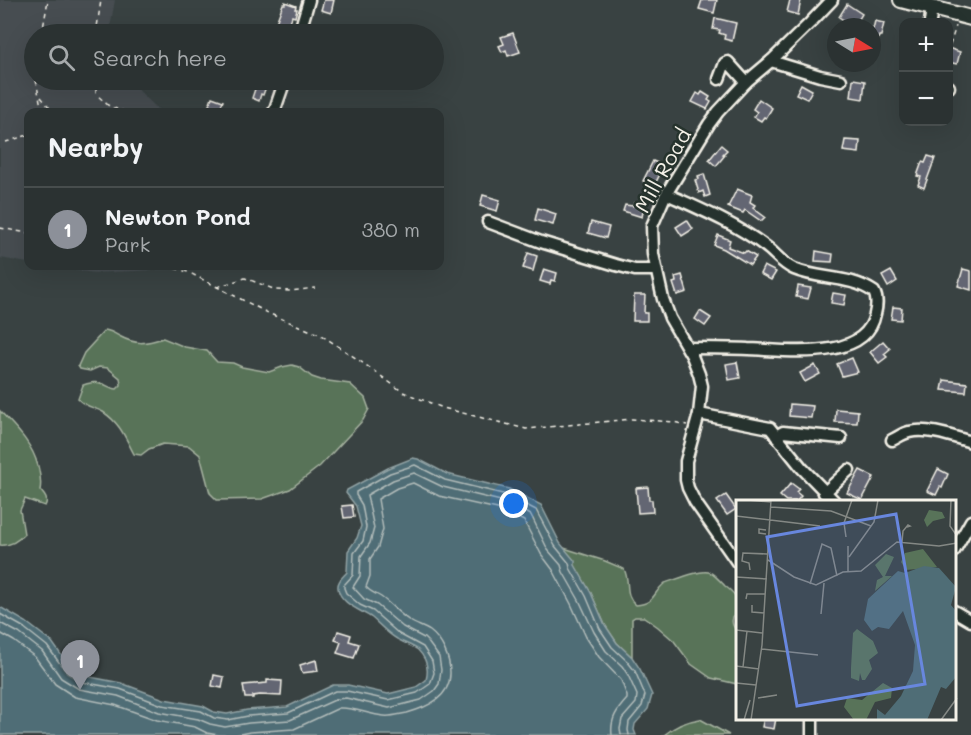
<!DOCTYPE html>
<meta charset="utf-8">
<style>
body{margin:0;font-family:Mali,sans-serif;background:#333a3a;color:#f1f3f6}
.controls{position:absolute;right:18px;top:18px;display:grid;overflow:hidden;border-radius:12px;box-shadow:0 6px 24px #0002}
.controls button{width:54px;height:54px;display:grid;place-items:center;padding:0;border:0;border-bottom:2px solid #474d4d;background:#2b3232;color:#f1f3f6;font:30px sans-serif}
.compass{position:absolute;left:827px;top:18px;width:54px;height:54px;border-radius:50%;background:#2b3232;box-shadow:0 6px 24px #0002;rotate:100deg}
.you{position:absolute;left:514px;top:504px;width:21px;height:21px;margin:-15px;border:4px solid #fff;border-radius:50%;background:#1a73e8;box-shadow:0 0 0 9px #1a73e833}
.badge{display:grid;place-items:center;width:39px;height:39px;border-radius:50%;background:#8c9099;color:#fff;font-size:20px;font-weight:700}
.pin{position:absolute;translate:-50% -50px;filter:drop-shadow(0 2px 3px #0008)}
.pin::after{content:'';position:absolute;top:32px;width:21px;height:18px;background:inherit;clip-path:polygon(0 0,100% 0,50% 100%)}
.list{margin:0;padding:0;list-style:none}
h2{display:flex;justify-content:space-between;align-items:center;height:78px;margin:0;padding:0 24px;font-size:26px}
h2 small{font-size:20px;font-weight:400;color:#a6aaac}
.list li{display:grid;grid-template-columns:39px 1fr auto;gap:18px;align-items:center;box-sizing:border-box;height:84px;padding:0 24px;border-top:2px solid #474d4d}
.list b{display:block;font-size:22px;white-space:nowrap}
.list p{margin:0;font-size:20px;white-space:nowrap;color:#a6aaac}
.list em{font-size:20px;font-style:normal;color:#a6aaac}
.icon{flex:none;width:33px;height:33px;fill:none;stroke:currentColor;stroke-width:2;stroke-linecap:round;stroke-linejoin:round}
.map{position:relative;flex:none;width:971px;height:735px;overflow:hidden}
.search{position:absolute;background:#2b3232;box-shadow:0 6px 24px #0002;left:24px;top:24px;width:420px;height:66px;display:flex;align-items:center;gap:15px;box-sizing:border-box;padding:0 21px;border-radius:33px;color:#a6aaac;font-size:22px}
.panel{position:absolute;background:#2b3232;box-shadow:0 6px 24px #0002;left:24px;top:108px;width:420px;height:162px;border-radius:12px}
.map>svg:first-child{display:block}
</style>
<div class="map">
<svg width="971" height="735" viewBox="0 0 971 735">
<rect width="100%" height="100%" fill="#394242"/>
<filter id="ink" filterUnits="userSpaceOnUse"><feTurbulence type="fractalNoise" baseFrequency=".0167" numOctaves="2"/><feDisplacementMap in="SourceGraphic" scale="12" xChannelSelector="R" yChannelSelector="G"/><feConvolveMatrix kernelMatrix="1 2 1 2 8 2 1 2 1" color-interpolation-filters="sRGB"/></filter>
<g filter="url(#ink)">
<g fill="#464d51">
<polygon points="0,0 115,0 109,34 34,34 34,80 128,80 161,112 28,112 28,263 0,258"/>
<polygon points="46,266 180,266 178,269 94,273"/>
</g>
<g fill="#587359" stroke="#a6b2a0" stroke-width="1.5">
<path d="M105,330C111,331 114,333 119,336C136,345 145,344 163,338L185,347L207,351L217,362L233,363L242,367L269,372L282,367L292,365L299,367L312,377L321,380L350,384L365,398L369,409L363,420L320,466L290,489L262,499L217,500L210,493L200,455L189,446L163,444L149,449L141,455L134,454C125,437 120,423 103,412C94,407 85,407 78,399L83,385C90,383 96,381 103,384C109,386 110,389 117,389L121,385L120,378L108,368L99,367L90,371L80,369L78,366L84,353Z"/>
<path d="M0,411C16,428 32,443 38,466C40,475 42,481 40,490C44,495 49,499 45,506L25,499L20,510L24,534C17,542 10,546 0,545Z"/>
<path d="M564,548L605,561L624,569C631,583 623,594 636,605C655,604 653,592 665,583C675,580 702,568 711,573C716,576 721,582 725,586C729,589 736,595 737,600C740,612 725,618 737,631V684L711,678L691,664L674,641L658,627L644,617H635L632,619V657L617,643L605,625L591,593Z"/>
<path d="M700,719L729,735H664C675,726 686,721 700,719Z"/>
</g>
<path fill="#4f6d76" stroke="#91a2a4" stroke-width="1.5" d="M413,458L418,459L447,474L509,489L541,505L560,543L575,561V565L591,593L605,625L617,643L632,657L640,669L652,695L648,709L635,724L634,730L636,735H0V607L26,622L52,642L71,669L85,676L121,683L164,699L203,706L214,712L227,714L247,710L287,707L333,685H348L388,694L416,687L426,680C429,669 426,658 418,650C412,645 403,643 397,639C388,634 380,625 372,618C361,610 340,604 338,588C337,581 343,577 347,572L348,551L357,538L361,526L356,506L346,493L347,490L388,468Z"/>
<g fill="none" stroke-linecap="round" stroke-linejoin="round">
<g stroke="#b2bcba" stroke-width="1.5">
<polyline points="0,614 23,627 47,646 67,673 82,682 120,689 162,705 201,711 214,718 228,720 248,716 288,713 335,691 347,691 388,700 417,693 430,684 434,673 432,661 423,647 399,634 373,611 360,605 346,593 344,588 344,585 353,575 354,553 363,541 366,527 362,505 356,495 356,492 390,473 415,465 445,480 507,495 536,510 555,546 569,563 570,568 586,596 600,629 612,647 627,661 635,671 645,695 642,706 629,722 628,730 629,735"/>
<polyline points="0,623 19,633 42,651 61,678 79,689 118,696 159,712 198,719 210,724 225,727 249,723 290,720 337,699 346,698 389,708 421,700 434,691 439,684 441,670 439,657 428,642 424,638 403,627 377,605 364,599 353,587 360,576 361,556 370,543 374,528 367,495 393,480 414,473 443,487 505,502 531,515 548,550 561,565 563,572 579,600 594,632 606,651 622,666 628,675 637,695 636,703 622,719 620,729 621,735"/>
<polyline points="0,633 14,641 35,657 55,684 75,697 115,705 157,720 195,727 207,733 218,735"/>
<path d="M235,735L250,732L294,729L339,708C354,707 369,715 384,716C392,717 400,714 407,713C428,707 451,697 450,672C450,658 442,640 430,631C424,627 416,625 410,621C399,614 391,604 381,597C375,593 370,592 366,587L370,576V559L378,547L383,529L378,499L397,488L413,483L439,496L502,510L524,521L541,554L553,570L571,604L586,637L599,657L621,680L627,696V699C617,710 610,719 612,735"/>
</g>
</g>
<g fill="#646673" stroke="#f4f1e8" stroke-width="1.5">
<polygon points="324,0 334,0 331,13 321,10"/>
<polygon points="702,0 717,0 714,13 699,9"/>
<polygon points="790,0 801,0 798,15 787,12"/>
<polygon points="285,2 296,6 295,9 297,9 295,17 292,16 287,34 278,32 278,29 274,28 283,4 285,4"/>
<polygon points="847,4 862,14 854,27 839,17"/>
<polygon points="715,18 736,23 732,41 724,39 725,35 719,33 720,30 713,29"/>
<polygon points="875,21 884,23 881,36 879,36 875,53 872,53 872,28 873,29"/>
<polygon points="513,33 520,52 508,56 506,50 502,52 499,46 504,44 501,37"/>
<polygon points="948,48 960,52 957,64 948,62"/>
<polygon points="853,79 865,81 863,99 851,97"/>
<polygon points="258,80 268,81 263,95 261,94 259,101 252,98"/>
<polygon points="801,84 812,90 807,99 796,94"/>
<polygon points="702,92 710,97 708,100 711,102 707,109 692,102 697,93 700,95"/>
<polygon points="212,97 223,101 218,112 208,108"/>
<polygon points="759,99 772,108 766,118 764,117 761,121 754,117 757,112 753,109"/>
<polygon points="845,140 860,141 859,153 843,151"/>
<polygon points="721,145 727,150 723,154 725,155 716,166 709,160"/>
<polygon points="928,156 935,158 924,188 918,185 921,177 917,176 922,162 925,163"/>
<polygon points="653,161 664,166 654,186 643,181"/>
<polygon points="704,174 710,195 705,197 703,191 699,193 695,180 699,179 698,176"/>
<polygon points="737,189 752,195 750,202 755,205 753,208 765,217 761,221 745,210 743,213 728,207"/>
<polygon points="483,195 500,200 497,211 480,206"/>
<polygon points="634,203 644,206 642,217 623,211 625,205 633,206"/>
<polygon points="538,208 556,214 553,225 535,220"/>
<polygon points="687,220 693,229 682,236 676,227"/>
<polygon points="591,222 609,227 606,238 588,233"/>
<polygon points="718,235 730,240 728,247 744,253 746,251 756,257 750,265 724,249 714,245"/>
<polygon points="816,251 833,254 832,262 815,261"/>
<polygon points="528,253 537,256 533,271 523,268"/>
<polygon points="764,266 776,272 771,280 760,274"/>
<polygon points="544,269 557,273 555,281 551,280 550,284 540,281"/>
<polygon points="963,269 971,271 971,290 958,286"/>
<polygon points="891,271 897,281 888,287 882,276"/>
<polygon points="682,275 687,292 677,295 673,283 676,282 675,277"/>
<polygon points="798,286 811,288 808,299 796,297"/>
<polygon points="833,293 846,295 844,305 831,303"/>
<polygon points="634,295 645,295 644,313 647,313 647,321 633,321"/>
<polygon points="893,307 902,308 901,320 891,319"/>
<polygon points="700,311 711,318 705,326 695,319"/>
<polygon points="883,341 890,349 884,354 887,357 879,363 870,352"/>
<polygon points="852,358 858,372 842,376 837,364"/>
<polygon points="737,362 740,378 729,380 726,364"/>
<polygon points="815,365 820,374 805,382 800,373"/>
<polygon points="944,380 967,383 966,392 942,390"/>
<polygon points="790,404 813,406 811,418 789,416"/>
<polygon points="836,409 858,411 857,423 835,422"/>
<polygon points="938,469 948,474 942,488 940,487 936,495 927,491"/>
<polygon points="860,470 874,477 862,500 847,493"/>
<polygon points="791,483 799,489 796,492 801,496 797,501 786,501 780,496"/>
<polygon points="648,487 649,500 652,500 653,512 638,513 636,488"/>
<polygon points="726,495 736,509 727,515 717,501"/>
<polygon points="352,505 354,517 344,518 342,506"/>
<polygon points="338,631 351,635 349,641 359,644 354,658 337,653 341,642 335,640"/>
<polygon points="316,660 318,671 302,673 300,665"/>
<polygon points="214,675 224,677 222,688 212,686"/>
<polygon points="267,680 282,681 281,696 260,695 253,696 253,698 245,698 243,685 267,683"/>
<polygon points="764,718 776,718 774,729 762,727"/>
</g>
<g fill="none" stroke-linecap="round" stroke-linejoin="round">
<defs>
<g id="minor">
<polyline points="930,22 932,8"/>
<polyline points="299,34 309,0"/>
<polyline points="771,61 820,76 841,80"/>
<polyline points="719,79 725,63 728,62 746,82"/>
<polyline points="948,87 949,87"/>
<polyline points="274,112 285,80"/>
<path d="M667,194C700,209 736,224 765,246C775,253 782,264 794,269C820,280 849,275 874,292C878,299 877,306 875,314C866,363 784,350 748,349C728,348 708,348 688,348"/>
<polyline points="488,222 541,242 616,265 635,270 656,270"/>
<polyline points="699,414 770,428 802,468 834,501"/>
<polyline points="776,436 783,432 841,438"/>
<path d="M892,440C897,438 903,433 909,432C927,427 954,437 971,442"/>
<polyline points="824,493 849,470"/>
<polyline points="954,551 971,521"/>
<polyline points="737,562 695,502 688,488 686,480 686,461 699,414 702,386 699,374 692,356 670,318 663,299 653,254 652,226 665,196 709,124 718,112 746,82 771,61 810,23 832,0"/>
<polyline points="954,611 971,621"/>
<polyline points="812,735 812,718"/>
</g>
<polyline id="major" points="901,0 971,18"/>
</defs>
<use href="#minor" stroke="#f4f1e8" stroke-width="15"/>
<use href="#major" stroke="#f4f1e8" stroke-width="18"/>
<g stroke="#f4f1e8" stroke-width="1.5" stroke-dasharray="4.5 4.5" stroke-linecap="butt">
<polyline points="42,34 48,0"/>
<polyline points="96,34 101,0"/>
<polyline points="950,45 956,26"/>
<polyline points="34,70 34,71"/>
<polyline points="36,80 42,112"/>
<polyline points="96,80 96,94 110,107 128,112"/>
<polyline points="41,97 53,112"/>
<polyline points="6,142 28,135"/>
<polyline points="0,228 28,233"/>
<polyline points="166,266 188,272 270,314 321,335 360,361 403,392 443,408 526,429 632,419 674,422 687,425"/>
<polyline points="217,287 245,278 276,290 290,291 315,288"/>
</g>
<use href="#minor" stroke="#26332d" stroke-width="10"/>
<use href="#major" stroke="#26332d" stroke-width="14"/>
</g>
</g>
<g text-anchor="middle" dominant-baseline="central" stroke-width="5" stroke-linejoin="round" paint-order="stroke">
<g font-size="21" fill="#f4f1e8" stroke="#26332d">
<text transform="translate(662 170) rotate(-61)">Mill Road</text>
</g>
</g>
<g transform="translate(736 500)">
<rect width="220" height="220" fill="#394242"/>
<path d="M193,10L206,12L209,18L197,21L191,27L188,20ZM187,49L201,67L170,70L165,62L169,53ZM150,54L158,57L149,76H156L139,91L141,80L147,77L139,65ZM121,129L137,141L142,153L133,160L136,169L129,180H126L124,173L123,181L115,178V168L117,133ZM147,183L156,188L155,198L139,202L130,220H118L108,207L111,198L126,200Z" fill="#587359"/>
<path d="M188,66L203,68L220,87L215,105L220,111V177L210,189L205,187L191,220H141V209L149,215L165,196L177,171L179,145L167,111L153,129L142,127L136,131L128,120L132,99L162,71L169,73Z" fill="#4f6d76"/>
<path fill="none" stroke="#848884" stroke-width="1.5" d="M12,0L35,2M215,0L214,26L221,36M35,7L95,11L135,26M0,16L84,26M30,34L23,33V29L30,30M110,37L108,23L116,0M166,42L167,31L172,25L174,26L171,27M112,46V71M113,57L138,22L142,0M32,60L58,77L80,85L107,72L125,71L161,42L203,46L221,43M14,70L13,63L6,61L7,53L31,54M0,77L31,79M74,84L86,44L95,48L101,76M10,99L11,94H29M16,105V112L28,113M85,114L88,83M0,130L26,133M26,149L82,155M0,166L23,169M7,167L11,131M0,183L20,185M22,198L41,195M8,220L14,200M15,220L26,145L35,0M205,220L221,198"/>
<path fill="#6887de" fill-opacity="0.15" stroke="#6887de" stroke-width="3" d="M160,14L189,184L61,206L31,37Z"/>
<rect width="220" height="220" fill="none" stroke="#f4f1e8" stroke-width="3"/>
</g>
</svg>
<div class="controls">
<button>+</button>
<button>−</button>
</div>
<svg class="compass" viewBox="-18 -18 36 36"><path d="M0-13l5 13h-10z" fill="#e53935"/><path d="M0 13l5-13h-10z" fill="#a6aaac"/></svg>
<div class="you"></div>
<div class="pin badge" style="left:80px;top:690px">1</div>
<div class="search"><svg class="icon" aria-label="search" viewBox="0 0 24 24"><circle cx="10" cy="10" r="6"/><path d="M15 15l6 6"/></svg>Search here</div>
<section class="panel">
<h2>Nearby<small></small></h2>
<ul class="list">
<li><span class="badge">1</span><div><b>Newton Pond</b><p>Park</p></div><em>380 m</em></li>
</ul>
</section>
</div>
